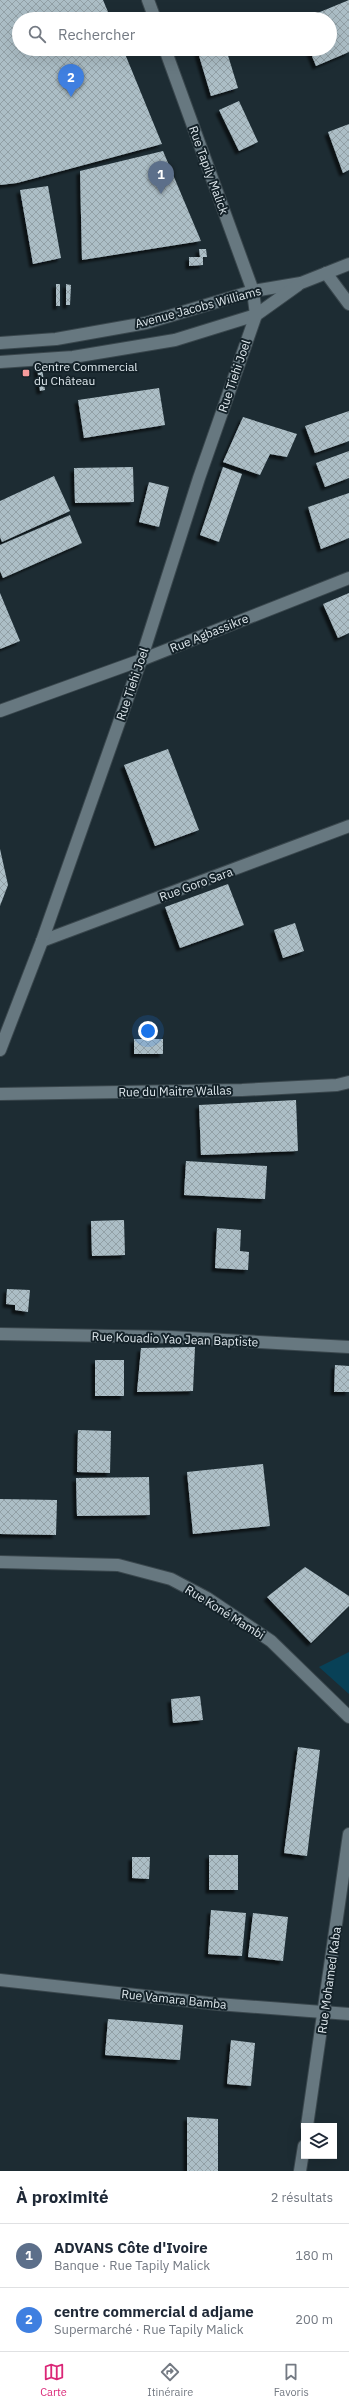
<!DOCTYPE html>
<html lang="fr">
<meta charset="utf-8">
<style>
body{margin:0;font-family:"IBM Plex Sans",sans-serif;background:#f6f6f7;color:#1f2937}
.controls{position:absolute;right:12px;bottom:12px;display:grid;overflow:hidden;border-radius:0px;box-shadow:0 4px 16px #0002}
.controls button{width:36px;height:36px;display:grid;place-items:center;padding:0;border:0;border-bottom:1px solid #e0e1e3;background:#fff;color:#1f2937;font:20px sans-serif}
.you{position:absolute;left:148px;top:1031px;width:14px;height:14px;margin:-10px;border:3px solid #fff;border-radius:50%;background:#1a73e8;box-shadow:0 0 0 6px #1a73e833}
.badge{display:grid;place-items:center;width:26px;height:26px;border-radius:50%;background:#db2777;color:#fff;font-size:13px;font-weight:700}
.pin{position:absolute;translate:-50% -33px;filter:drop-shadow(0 1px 2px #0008)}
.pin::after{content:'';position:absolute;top:21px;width:14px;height:12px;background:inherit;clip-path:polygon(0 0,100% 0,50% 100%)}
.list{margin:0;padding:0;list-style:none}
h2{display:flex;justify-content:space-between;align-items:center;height:52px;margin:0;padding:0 16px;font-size:17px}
h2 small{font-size:13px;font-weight:400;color:#747a83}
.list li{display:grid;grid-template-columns:26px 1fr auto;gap:12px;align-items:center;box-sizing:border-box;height:64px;padding:0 16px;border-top:1px solid #e0e1e3}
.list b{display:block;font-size:15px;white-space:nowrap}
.list p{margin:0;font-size:13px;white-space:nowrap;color:#747a83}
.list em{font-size:13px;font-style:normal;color:#747a83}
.icon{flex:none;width:22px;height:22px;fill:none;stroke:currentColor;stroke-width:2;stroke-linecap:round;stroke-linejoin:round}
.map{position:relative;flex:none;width:349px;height:2171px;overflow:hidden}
.search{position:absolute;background:#fff;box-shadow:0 4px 16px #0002;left:12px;right:12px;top:12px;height:44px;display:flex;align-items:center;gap:10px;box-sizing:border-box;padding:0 14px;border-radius:22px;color:#747a83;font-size:15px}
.sheet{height:180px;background:#fff}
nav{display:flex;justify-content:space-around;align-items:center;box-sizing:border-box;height:56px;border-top:1px solid #e0e1e3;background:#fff;font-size:11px;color:#747a83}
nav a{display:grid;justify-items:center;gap:2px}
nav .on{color:#db2777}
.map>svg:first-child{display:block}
</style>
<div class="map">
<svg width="349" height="2171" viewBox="0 0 349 2171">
<defs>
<pattern id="building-cross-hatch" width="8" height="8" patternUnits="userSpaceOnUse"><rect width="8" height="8" fill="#acbec6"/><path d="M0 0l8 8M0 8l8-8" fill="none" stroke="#92a0a6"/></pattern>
<filter id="shadow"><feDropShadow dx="-3.5" dy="3.5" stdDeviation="1" flood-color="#0009"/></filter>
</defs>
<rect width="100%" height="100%" fill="#1d2c33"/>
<polygon fill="#084157" points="349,1652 349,1694 319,1667"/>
<g fill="url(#building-cross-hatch)" filter="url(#shadow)">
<polygon points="0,0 103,0 111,19 19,19 19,49 123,49 162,144 17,183 0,185"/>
<polygon points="349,0 349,52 316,66 309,49 330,49 330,19 303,19"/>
<polygon points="197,49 226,49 238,88 211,96"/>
<polygon points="239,101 258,142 239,151 219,110"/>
<polygon points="349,124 349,170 343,173 328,132"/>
<polygon points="163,151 201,241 82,260 80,171"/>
<polygon points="48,186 61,258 33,264 20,190"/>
<polygon points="199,249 206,249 207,257 203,257 203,265 189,266 189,257 200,257"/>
<rect x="56" y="284" width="4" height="22"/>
<polygon points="66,284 71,285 70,305 66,305"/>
<polygon points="37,367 42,367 45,390 40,391"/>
<polygon points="159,388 165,425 84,438 78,400"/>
<polygon points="349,411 349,441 315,453 305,426"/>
<polygon points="243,417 297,434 287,457 270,454 260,475 223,462"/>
<polygon points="349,451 349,478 325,487 316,463"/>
<polygon points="133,467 134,502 75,503 74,468"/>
<polygon points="223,467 242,474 219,542 200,535"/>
<polygon points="54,476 70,511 2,542 0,537 0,501"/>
<polygon points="149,482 169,487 159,527 139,522"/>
<polygon points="349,493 349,538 321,549 308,507"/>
<polygon points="70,515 82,543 3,578 0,571 0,545"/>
<polygon points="0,593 20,641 0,649"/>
<polygon points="349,593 349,633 338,638 323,604"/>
<polygon points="168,749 199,830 155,846 124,765"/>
<polygon points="0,849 8,885 0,906"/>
<polygon points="228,884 244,925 180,948 165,907"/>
<polygon points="295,923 304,951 283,958 274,930"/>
<rect x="134" y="1039" width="29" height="15"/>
<polygon points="296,1100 298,1151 201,1155 199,1105"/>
<polygon points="186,1161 267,1166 265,1199 184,1195"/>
<polygon points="124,1220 125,1255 92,1256 91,1221"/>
<polygon points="217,1228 241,1230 240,1251 249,1252 248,1270 215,1268"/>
<polygon points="7,1289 30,1290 28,1312 15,1310 15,1305 6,1304"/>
<polygon points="195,1347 193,1391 137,1392 141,1348"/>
<rect x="95" y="1360" width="29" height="36"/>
<polygon points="335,1365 349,1366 349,1392 334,1392"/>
<polygon points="78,1430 111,1431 110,1473 77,1472"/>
<polygon points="263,1464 270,1526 193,1534 187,1472"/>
<polygon points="149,1477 150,1515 77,1516 76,1478"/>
<polygon points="0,1499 57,1500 56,1535 0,1534"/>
<polygon points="305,1567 349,1596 349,1606 311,1643 267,1597"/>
<polygon points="200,1696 203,1720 173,1723 171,1699"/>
<polygon points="298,1747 320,1750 307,1856 284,1853"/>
<rect x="209" y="1855" width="29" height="35"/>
<polygon points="132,1857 150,1857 149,1879 132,1878"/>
<polygon points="211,1910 246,1913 242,1956 208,1954"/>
<polygon points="253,1913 288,1917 283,1961 248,1957"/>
<polygon points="108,2019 183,2025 180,2060 105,2055"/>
<polygon points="231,2040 255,2043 251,2086 227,2084"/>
<polygon points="187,2117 218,2119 218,2171 187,2171"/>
</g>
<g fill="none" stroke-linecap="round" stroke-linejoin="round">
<defs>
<g id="minor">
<polyline points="148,0 155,19"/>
<polyline points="326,273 349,304"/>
<polyline points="0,343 56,339 146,323 253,291 301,283 349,264"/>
<polyline points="0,362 73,357 175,340 256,315 298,285"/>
<polyline points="0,711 141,660 349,578"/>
<polyline points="42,941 349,826"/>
<polyline points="0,1050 42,941 141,660 199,478 256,315 253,291 165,49"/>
<polyline points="0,1094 242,1090 337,1085 349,1082"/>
<polyline points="0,1334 169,1337 349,1347"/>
<polyline points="0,1562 118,1565 171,1579 207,1598 271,1641 349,1717"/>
<polyline points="0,1980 217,2004 349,2014"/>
<polyline points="307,2126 349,1834"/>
<polyline points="300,2171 304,2146"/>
</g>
</defs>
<use href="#minor" stroke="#3a474d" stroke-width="14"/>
<use href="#minor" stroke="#677880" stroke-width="12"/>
</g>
<rect fill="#f59b9c" stroke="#142229" stroke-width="1.5" x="22" y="369" width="8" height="8" rx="2"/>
<g text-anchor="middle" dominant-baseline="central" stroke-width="4" stroke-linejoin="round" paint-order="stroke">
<g font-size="12" fill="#dfe8ed" stroke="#142229">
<text transform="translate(209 170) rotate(70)">Rue Tapily Malick</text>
<text transform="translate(198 307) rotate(-15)">Avenue Jacobs Williams</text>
<text transform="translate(234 376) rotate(-71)">Rue Tiehi Joel</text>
<text transform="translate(209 633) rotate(-22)">Rue Agbassikre</text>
<text transform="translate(132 684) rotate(-71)">Rue Tiehi Joel</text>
<text transform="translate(196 884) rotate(-20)">Rue Goro Sara</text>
<text transform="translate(175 1091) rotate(-1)">Rue du Maitre Wallas</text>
<text transform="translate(175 1339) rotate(2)">Rue Kouadio Yao Jean Baptiste</text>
<text transform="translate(225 1612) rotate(32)">Rue Koné Mambi</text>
<text transform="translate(329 1980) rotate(-82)">Rue Mohamed Kaba</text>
<text transform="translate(174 1999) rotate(6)">Rue Vamara Bamba</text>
</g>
<g font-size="12" fill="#dfe8ed" stroke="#142229" text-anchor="start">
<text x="34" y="366">Centre Commercial<tspan x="34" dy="14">du Château</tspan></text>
</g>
</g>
</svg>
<div class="controls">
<button><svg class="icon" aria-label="layers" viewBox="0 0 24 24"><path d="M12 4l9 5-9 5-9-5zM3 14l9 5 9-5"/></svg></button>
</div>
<div class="you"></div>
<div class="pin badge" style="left:161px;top:194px;background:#5c6f8a">1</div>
<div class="pin badge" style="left:71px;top:97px;background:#3f7fe0">2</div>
<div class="search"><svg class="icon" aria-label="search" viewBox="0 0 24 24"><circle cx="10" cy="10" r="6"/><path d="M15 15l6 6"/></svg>Rechercher</div>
</div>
<section class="sheet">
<h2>À proximité<small>2 résultats</small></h2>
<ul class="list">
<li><span class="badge" style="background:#5c6f8a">1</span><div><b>ADVANS Côte d'Ivoire</b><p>Banque · Rue Tapily Malick</p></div><em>180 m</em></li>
<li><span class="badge" style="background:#3f7fe0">2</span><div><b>centre commercial d adjame</b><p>Supermarché · Rue Tapily Malick</p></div><em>200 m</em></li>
</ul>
</section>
<nav>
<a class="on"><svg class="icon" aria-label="map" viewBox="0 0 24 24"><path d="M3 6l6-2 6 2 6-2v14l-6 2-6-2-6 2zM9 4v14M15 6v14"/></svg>Carte</a>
<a><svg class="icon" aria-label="directions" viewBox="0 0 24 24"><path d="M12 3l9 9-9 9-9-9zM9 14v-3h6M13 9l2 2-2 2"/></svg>Itinéraire</a>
<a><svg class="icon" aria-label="saved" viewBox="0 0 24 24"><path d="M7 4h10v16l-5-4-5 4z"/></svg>Favoris</a>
</nav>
